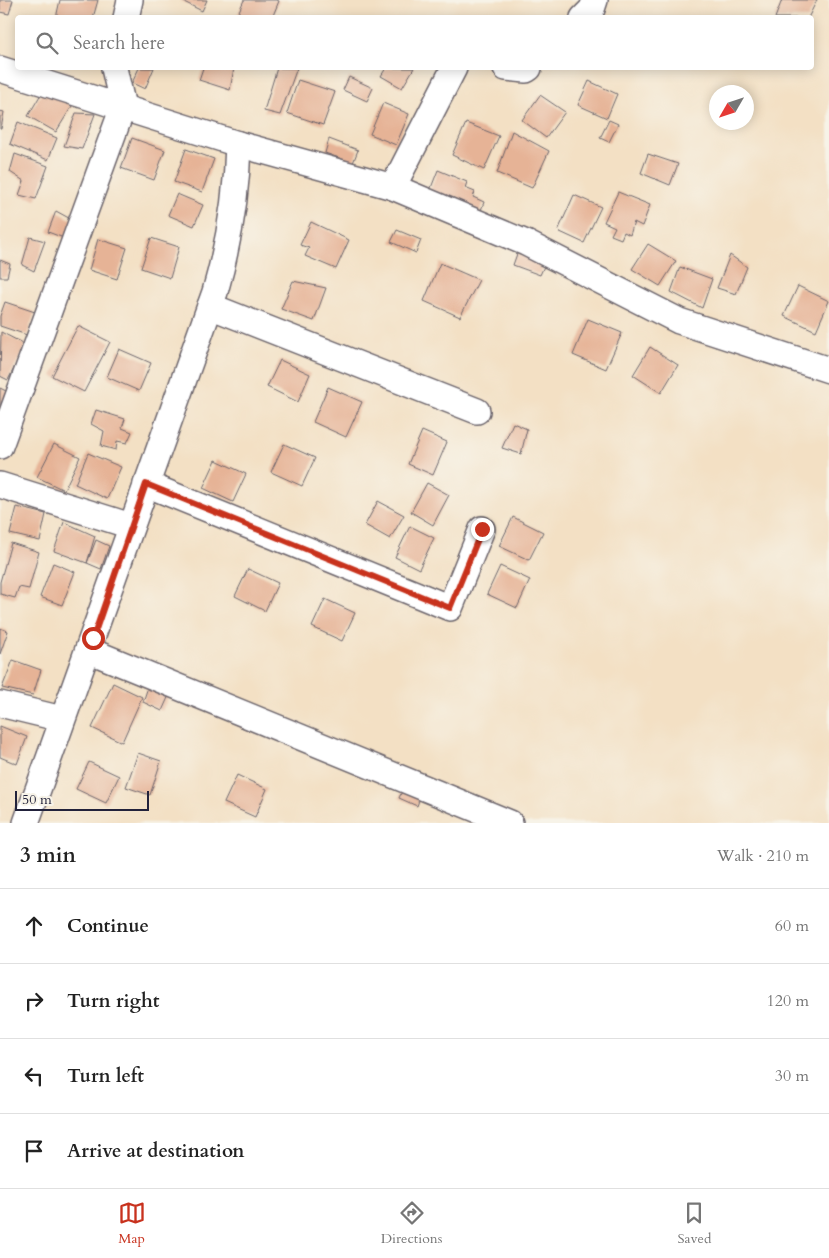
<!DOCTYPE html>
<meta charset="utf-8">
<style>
body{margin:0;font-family:Cardo,serif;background:#f2f2f2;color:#222}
.compass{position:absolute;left:709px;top:85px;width:45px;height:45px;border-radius:50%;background:#fff;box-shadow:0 2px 12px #0003;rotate:231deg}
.scale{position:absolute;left:15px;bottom:12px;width:134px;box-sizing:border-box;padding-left:5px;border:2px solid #22223b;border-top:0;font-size:14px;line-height:18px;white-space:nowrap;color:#22223b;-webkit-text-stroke:4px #f7f3e8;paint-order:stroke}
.stop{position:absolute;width:15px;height:15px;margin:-11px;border:4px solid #c8321e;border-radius:50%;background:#fff}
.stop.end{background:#c8321e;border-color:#fff;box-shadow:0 1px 5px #0008}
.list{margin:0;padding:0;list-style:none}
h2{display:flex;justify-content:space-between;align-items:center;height:65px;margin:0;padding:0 20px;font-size:21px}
h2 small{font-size:16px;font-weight:400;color:#767676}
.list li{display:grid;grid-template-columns:32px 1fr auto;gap:15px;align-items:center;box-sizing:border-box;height:75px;padding:0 20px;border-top:1px solid #e0e0e0}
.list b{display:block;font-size:19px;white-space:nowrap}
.list em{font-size:16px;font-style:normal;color:#767676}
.icon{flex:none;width:28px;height:28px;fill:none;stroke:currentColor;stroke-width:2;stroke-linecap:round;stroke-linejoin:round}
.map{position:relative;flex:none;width:829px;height:823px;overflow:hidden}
.search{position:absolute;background:#fff;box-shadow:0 2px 12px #0003;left:15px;right:15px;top:15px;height:55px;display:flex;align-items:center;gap:12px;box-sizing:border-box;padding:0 18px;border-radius:5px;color:#767676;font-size:19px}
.sheet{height:365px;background:#fff}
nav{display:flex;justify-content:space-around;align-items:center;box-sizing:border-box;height:70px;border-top:1px solid #e0e0e0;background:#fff;font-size:14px;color:#767676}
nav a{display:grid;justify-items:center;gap:2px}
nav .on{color:#c8321e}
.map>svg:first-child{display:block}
</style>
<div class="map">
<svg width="829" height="823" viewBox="0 0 829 823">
<rect width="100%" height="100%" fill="#f7f3e8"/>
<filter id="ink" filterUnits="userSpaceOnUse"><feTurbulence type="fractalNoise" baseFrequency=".02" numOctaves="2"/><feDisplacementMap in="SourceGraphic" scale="10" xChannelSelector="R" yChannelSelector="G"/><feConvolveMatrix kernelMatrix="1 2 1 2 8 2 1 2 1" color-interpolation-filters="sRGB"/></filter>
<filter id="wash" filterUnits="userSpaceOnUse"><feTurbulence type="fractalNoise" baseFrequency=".0096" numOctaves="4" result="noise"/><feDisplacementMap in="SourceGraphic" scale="20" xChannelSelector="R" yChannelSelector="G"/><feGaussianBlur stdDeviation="1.12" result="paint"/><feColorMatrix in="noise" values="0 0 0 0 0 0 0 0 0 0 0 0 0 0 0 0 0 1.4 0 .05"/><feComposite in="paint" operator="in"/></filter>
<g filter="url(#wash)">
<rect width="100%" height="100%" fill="#f3e0c4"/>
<g id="blocks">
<g fill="#e6b396">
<polygon points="0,0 13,0 9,14 0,12"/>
<polygon points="60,0 98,0 93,18 56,18"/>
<polygon points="180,0 207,0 202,11"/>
<polygon points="244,0 277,0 279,1 272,18 236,18"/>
<polygon points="782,0 817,0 808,18 775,18"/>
<polygon points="139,68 154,68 145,89 132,83"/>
<polygon points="203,68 234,68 230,90 199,80"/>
<polygon points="277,68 297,68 280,115 264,111"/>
<polygon points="386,68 414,68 402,88 381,76"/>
<polygon points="349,77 373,88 367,101 343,90"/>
<polygon points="298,80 335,92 323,125 287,113"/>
<polygon points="589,81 617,94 607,118 578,105"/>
<polygon points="44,89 72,106 56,132 28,116"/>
<polygon points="540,95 565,112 546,138 522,120"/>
<polygon points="383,103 409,114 396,145 370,134"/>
<polygon points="0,111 4,112 1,129 0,129"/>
<polygon points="76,113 95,114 82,149 64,146"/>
<polygon points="609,120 618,124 609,142 600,138"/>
<polygon points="18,122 57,138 48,160 10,144"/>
<polygon points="466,123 499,136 484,170 452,155"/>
<polygon points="512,131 549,151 532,188 497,173"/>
<polygon points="132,138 165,150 154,180 121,168"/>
<polygon points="329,139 358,150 353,163 325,153"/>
<polygon points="186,149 214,159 202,192 174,182"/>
<polygon points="15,154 48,166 36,199 19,195 24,181 10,172"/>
<polygon points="648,154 678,164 670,185 641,173"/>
<polygon points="438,170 467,182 465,188 475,192 473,197 484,202 480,213 429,193"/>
<polygon points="618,192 650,205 642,226 634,222 630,235 624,232 621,239 611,235 615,227 604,222"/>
<polygon points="177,194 203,205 194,226 168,215"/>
<polygon points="574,195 601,207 584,243 558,231"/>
<polygon points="56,211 76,222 69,240 48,232"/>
<polygon points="311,222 349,240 336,269 305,256 309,248 300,245"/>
<polygon points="397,230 421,240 416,253 391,242"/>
<polygon points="30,237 45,241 34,271 22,265"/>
<polygon points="151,238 179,247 170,278 141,268"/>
<polygon points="98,239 127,248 117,279 89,270"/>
<polygon points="648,244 676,261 660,286 632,269"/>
<polygon points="518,251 546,262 540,275 513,265"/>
<polygon points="730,255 747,267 736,294 717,288"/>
<polygon points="0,260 10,264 7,277 0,277"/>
<polygon points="440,263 479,280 460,317 424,301"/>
<polygon points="680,267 712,279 702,308 671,292"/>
<polygon points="293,281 326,288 314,321 281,309"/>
<polygon points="798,286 829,301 816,331 784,316"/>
<polygon points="5,302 35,312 27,335 0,326 0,316"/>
<polygon points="588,319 622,333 606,369 573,355"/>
<polygon points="78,326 110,342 84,392 52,376"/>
<polygon points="1,332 26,345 8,380 0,376"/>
<polygon points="650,347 678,365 661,393 633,375"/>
<polygon points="119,349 151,363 139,391 107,377"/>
<polygon points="280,360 310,374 298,402 267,387"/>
<polygon points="328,387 362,402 346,437 313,422"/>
<polygon points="0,388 12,394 0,418"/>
<polygon points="96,410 125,419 122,428 132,432 127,443 117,441 116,450 101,446 104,431 91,424"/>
<polygon points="513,423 527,429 521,454 502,448"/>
<polygon points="422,431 447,442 433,475 408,464"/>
<polygon points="54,444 80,457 64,490 37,477"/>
<polygon points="284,444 315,458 302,486 271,472"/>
<polygon points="88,453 121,467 107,499 75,484"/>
<polygon points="216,460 246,474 233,502 203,488"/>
<polygon points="427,483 449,495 433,525 411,512"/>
<polygon points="378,501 404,515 390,539 365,525"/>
<polygon points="17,507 46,514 40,541 10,534"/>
<polygon points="513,517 543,532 529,560 499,546"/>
<polygon points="64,522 95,536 87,563 54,551"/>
<polygon points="410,526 434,538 419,569 395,557"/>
<polygon points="96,540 109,546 101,569 87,563"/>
<polygon points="11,543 39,552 29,589 19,587 15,598 0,594 0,582"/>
<polygon points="53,563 75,572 62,605 40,597"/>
<polygon points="500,566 530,580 517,608 487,594"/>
<polygon points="248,569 278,583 265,611 235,596"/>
<polygon points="325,599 355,613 342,641 312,627"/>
<polygon points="0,628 8,631 0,654"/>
<polygon points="13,660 41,670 33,695 2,688"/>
<polygon points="113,683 142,697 122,742 92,728"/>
<polygon points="149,684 170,693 162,711 143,702"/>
<polygon points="0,726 27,737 17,764 0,757"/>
<polygon points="138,753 161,761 150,795 126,787"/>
<polygon points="89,762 119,776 106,803 76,789"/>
<polygon points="237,775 267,789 255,817 224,803"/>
<polygon points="404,787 421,795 417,806 399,798"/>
</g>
</g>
</g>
<g filter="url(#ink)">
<use href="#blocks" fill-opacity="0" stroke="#6b646b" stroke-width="1"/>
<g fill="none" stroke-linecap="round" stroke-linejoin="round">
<defs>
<g id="minor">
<polyline points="126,18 130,0"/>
<polyline points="583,18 592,9 595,0"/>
<polyline points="506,68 526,70 529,68"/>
<polyline points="0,69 238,144 393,187 526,243 679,321 829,370"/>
<polyline points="393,187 454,68"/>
<polyline points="210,306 477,411"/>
<polyline points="0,446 123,107 114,68"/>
<polyline points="146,484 450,608 482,529"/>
<polyline points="0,485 131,526"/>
<polyline points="88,650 510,823"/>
<polyline points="0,704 62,719"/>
<path d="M26,823L215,292C229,243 237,194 238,144"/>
</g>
</defs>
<use href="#minor" stroke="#6b646b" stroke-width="28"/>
<use href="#minor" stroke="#fff" stroke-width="25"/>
</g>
</g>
<g fill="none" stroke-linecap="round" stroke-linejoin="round" filter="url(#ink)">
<polyline stroke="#c8321e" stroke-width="6" points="93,638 146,484 450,608 482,529"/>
</g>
</svg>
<svg class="compass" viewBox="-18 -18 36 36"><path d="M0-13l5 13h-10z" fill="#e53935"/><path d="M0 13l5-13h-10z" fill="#767676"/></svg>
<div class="scale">50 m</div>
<div class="stop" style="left:93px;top:638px"></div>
<div class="stop end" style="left:482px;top:529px"></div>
<div class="search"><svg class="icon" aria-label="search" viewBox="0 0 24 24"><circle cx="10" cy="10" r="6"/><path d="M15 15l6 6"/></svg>Search here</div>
</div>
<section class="sheet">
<h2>3 min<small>Walk · 210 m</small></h2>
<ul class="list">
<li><svg class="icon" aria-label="ahead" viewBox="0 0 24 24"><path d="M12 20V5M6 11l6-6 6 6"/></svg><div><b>Continue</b></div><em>60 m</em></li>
<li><svg class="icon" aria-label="right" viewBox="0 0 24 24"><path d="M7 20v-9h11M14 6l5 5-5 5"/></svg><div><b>Turn right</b></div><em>120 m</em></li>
<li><svg class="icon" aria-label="left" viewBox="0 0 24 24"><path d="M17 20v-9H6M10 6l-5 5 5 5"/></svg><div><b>Turn left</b></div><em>30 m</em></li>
<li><svg class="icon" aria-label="arrive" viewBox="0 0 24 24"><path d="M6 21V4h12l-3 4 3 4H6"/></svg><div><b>Arrive at destination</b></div></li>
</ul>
</section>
<nav>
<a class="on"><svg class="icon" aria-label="map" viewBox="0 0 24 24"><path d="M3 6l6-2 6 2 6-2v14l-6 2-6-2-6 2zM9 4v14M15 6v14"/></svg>Map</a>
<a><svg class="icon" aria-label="directions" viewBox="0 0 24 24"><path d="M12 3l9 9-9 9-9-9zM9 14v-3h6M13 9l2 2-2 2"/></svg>Directions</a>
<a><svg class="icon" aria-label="saved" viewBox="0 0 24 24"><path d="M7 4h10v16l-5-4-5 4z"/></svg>Saved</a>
</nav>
